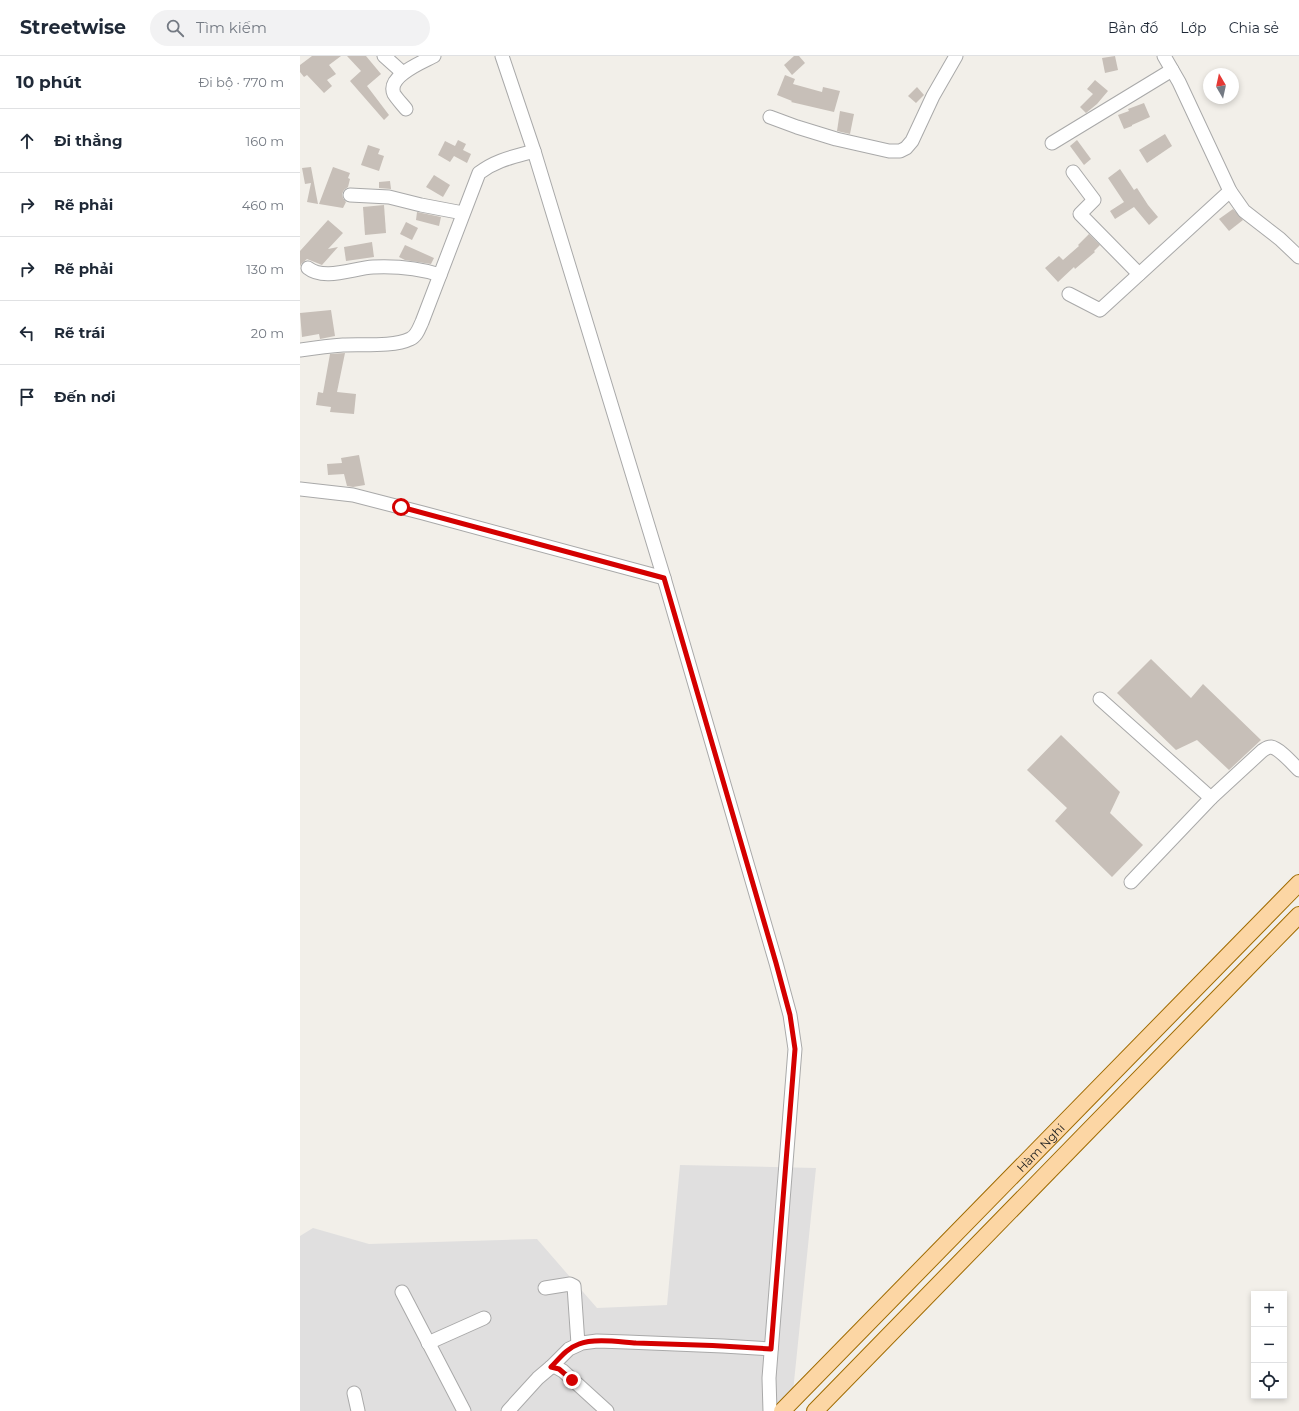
<!DOCTYPE html>
<html lang="vi">
<meta charset="utf-8">
<style>
body{margin:0;font-family:Montserrat,sans-serif;background:#f2f2f3;color:#1f2937}
.controls{position:absolute;right:12px;bottom:12px;display:grid;overflow:hidden;border-radius:0px;box-shadow:0 2px 6px #0003}
.controls button{width:36px;height:36px;display:grid;place-items:center;padding:0;border:0;border-bottom:1px solid #e0e1e3;background:#fff;color:#1f2937;font:20px sans-serif}
.compass{position:absolute;left:903px;top:12px;width:36px;height:36px;border-radius:50%;background:#fff;box-shadow:0 2px 6px #0003;rotate:351deg}
.stop{position:absolute;width:12px;height:12px;margin:-9px;border:3px solid #d40000;border-radius:50%;background:#fff}
.stop.end{background:#d40000;border-color:#fff;box-shadow:0 1px 4px #0008}
.list{margin:0;padding:0;list-style:none}
h2{display:flex;justify-content:space-between;align-items:center;height:52px;margin:0;padding:0 16px;font-size:17px}
h2 small{font-size:13px;font-weight:400;color:#747a83}
.list li{display:grid;grid-template-columns:26px 1fr auto;gap:12px;align-items:center;box-sizing:border-box;height:64px;padding:0 16px;border-top:1px solid #e0e1e3}
.list b{display:block;font-size:15px;white-space:nowrap}
.list em{font-size:13px;font-style:normal;color:#747a83}
.icon{flex:none;width:22px;height:22px;fill:none;stroke:currentColor;stroke-width:2;stroke-linecap:round;stroke-linejoin:round}
.map{position:relative;flex:none;width:999px;height:1355px;overflow:hidden}
header{display:flex;align-items:center;gap:24px;box-sizing:border-box;height:56px;padding:0 20px;background:#fff;border-bottom:1px solid #e0e1e3}
header strong{font-size:19px}
nav{display:flex;gap:22px;margin-inline-start:auto;font-size:14px}
.search{width:280px;height:36px;background:#f2f2f3;display:flex;align-items:center;gap:10px;box-sizing:border-box;padding:0 14px;border-radius:22px;color:#747a83;font-size:15px}
main{display:flex}
aside{flex:1;background:#fff}
.map>svg:first-child{display:block}
</style>
<header>
<strong>Streetwise</strong>
<div class="search"><svg class="icon" aria-label="search" viewBox="0 0 24 24"><circle cx="10" cy="10" r="6"/><path d="M15 15l6 6"/></svg>Tìm kiếm</div>
<nav><a>Bản đồ</a><a>Lớp</a><a>Chia sẻ</a></nav>
</header>
<main>
<aside>
<h2>10 phút<small>Đi bộ · 770 m</small></h2>
<ul class="list">
<li><svg class="icon" aria-label="ahead" viewBox="0 0 24 24"><path d="M12 20V5M6 11l6-6 6 6"/></svg><div><b>Đi thẳng</b></div><em>160 m</em></li>
<li><svg class="icon" aria-label="right" viewBox="0 0 24 24"><path d="M7 20v-9h11M14 6l5 5-5 5"/></svg><div><b>Rẽ phải</b></div><em>460 m</em></li>
<li><svg class="icon" aria-label="right" viewBox="0 0 24 24"><path d="M7 20v-9h11M14 6l5 5-5 5"/></svg><div><b>Rẽ phải</b></div><em>130 m</em></li>
<li><svg class="icon" aria-label="left" viewBox="0 0 24 24"><path d="M17 20v-9H6M10 6l-5 5 5 5"/></svg><div><b>Rẽ trái</b></div><em>20 m</em></li>
<li><svg class="icon" aria-label="arrive" viewBox="0 0 24 24"><path d="M6 21V4h12l-3 4 3 4H6"/></svg><div><b>Đến nơi</b></div></li>
</ul>
</aside>
<div class="map">
<svg width="999" height="1355" viewBox="0 0 999 1355">
<rect width="100%" height="100%" fill="#f2efe9"/>
<polygon fill="#e0dfdf" points="380,1109 516,1112 491,1355 0,1355 0,1180 13,1172 69,1188 237,1183 297,1252 367,1249"/>
<g fill="#c7bfb8">
<polygon points="12,0 41,0 29,9 36,18 27,24 32,30 24,37 7,19 4,21 0,16 0,9"/>
<polygon points="47,0 66,0 81,18 67,30 89,59 84,64 50,25 61,15"/>
<polygon points="494,0 499,0 505,7 492,19 484,9"/>
<polygon points="815,0 818,14 805,17 802,2"/>
<polygon points="485,19 495,23 493,28 522,36 523,31 540,35 534,56 491,46 492,45 477,39"/>
<polygon points="795,24 808,35 797,48 786,57 780,51 793,38 787,33"/>
<polygon points="617,31 624,39 616,47 608,40"/>
<polygon points="844,47 850,61 832,69 832,70 824,73 818,59 829,55 828,53"/>
<polygon points="540,55 554,58 550,78 537,75"/>
<polygon points="865,78 872,90 847,107 839,94"/>
<polygon points="158,84 166,88 163,94 171,98 167,107 154,100 150,106 138,99 145,85 155,90"/>
<polygon points="777,84 791,103 784,109 770,90"/>
<polygon points="68,89 80,93 78,98 84,100 79,115 61,109"/>
<polygon points="11,111 14,127 18,148 7,146 11,127 5,128 2,112"/>
<polygon points="33,111 50,117 48,122 50,123 48,131 44,134 42,138 43,142 46,146 43,152 19,148"/>
<polygon points="820,113 834,134 837,132 848,149 858,161 849,169 834,151 815,163 810,155 824,146 808,122"/>
<polygon points="134,119 150,129 143,141 126,131"/>
<polygon points="90,125 91,133 79,132 79,126"/>
<polygon points="84,149 86,177 65,179 63,151"/>
<polygon points="933,153 943,164 929,175 919,163"/>
<polygon points="117,156 141,161 139,170 116,164"/>
<polygon points="28,164 43,177 28,193 38,191 22,209 7,203 1,208 0,211 0,195"/>
<polygon points="106,166 118,172 112,184 100,178"/>
<polygon points="789,178 800,189 794,195 795,196 775,213 774,211 758,226 745,212 759,200 763,204 779,190 778,189"/>
<polygon points="72,186 74,201 46,205 44,191"/>
<polygon points="105,189 134,202 131,208 105,204 99,201"/>
<polygon points="31,254 35,280 20,283 19,278 2,281 0,257"/>
<polygon points="45,297 37,336 56,338 54,358 30,356 31,351 16,349 18,336 23,337 30,298"/>
<polygon points="59,399 65,429 53,431 47,430 44,418 28,419 27,408 42,407 41,402"/>
<polygon points="851,603 891,642 903,628 961,684 929,714 897,684 876,694 817,637"/>
<polygon points="761,679 820,736 810,757 843,789 812,821 755,765 767,752 727,714"/>
</g>
<g fill="none" stroke-linecap="round" stroke-linejoin="round">
<defs>
<g id="minor">
<polyline points="84,0 103,17"/>
<polyline points="202,0 234,95 364,522 476,907 490,959 495,993 469,1322 470,1355"/>
<polyline points="864,0 879,26 930,135 944,155 980,183 999,201"/>
<path d="M106,53C102,48 97,43 94,38C86,20 123,6 134,0"/>
<polyline points="470,61 497,71 536,83 589,95 600,95 606,92 612,85 633,40 656,0"/>
<polyline points="752,87 872,14"/>
<polyline points="773,116 794,144 780,158 839,218"/>
<polyline points="50,139 89,141 121,149 163,157"/>
<path d="M8,212C24,225 54,212 73,211C96,210 119,212 140,219"/>
<polyline points="769,238 800,254 930,135"/>
<path d="M0,294C14,292 29,290 43,289C61,288 94,291 110,283C117,280 119,272 122,266L179,117C196,104 213,101 234,95"/>
<polyline points="0,433 53,439 123,457 364,522"/>
<polyline points="800,643 911,742"/>
<path d="M831,826L911,742L962,695C965,693 967,691 971,691C979,692 993,708 999,714"/>
<polyline points="245,1232 270,1228 274,1230 278,1288"/>
<polyline points="102,1236 164,1355"/>
<polyline points="128,1287 184,1262"/>
<polyline points="251,1311 256,1311 263,1315 307,1355"/>
<polyline points="54,1337 58,1355"/>
<polyline points="208,1355 238,1322 251,1311 269,1293 282,1287 297,1285 327,1286 423,1290 471,1293"/>
</g>
<g id="major">
<path id="s1" d="M482,1355L999,827"/>
<polyline points="515,1355 999,859"/>
</g>
</defs>
<use href="#minor" stroke="#a9a9a9" stroke-width="15"/>
<use href="#major" stroke="#a06b00" stroke-width="18"/>
<use href="#minor" stroke="#fff" stroke-width="13"/>
<use href="#major" stroke="#fcd6a4" stroke-width="16"/>
</g>
<g fill="none" stroke-linecap="round" stroke-linejoin="round">
<path stroke="#d40000" stroke-width="5" d="M101,451L364,522L476,907L490,959L495,993L471,1293C426,1290 381,1288 336,1287C320,1286 294,1282 279,1288C267,1292 259,1303 251,1311L259,1313L272,1324"/>
</g>
<g text-anchor="middle" dominant-baseline="central" stroke-width="3" stroke-linejoin="round" paint-order="stroke">
<g font-size="12" fill="#222" stroke="#fff">
<text stroke="none"><textPath href="#s1" startOffset="369">Hàm Nghi</textPath></text>
</g>
</g>
</svg>
<div class="controls">
<button>+</button>
<button>−</button>
<button><svg class="icon" aria-label="locate" viewBox="0 0 24 24"><circle cx="12" cy="12" r="6"/><path d="M12 2v4M12 18v4M2 12h4M18 12h4"/></svg></button>
</div>
<svg class="compass" viewBox="-18 -18 36 36"><path d="M0-13l5 13h-10z" fill="#e53935"/><path d="M0 13l5-13h-10z" fill="#747a83"/></svg>
<div class="stop" style="left:101px;top:451px"></div>
<div class="stop end" style="left:272px;top:1324px"></div>
</div>
</main>
